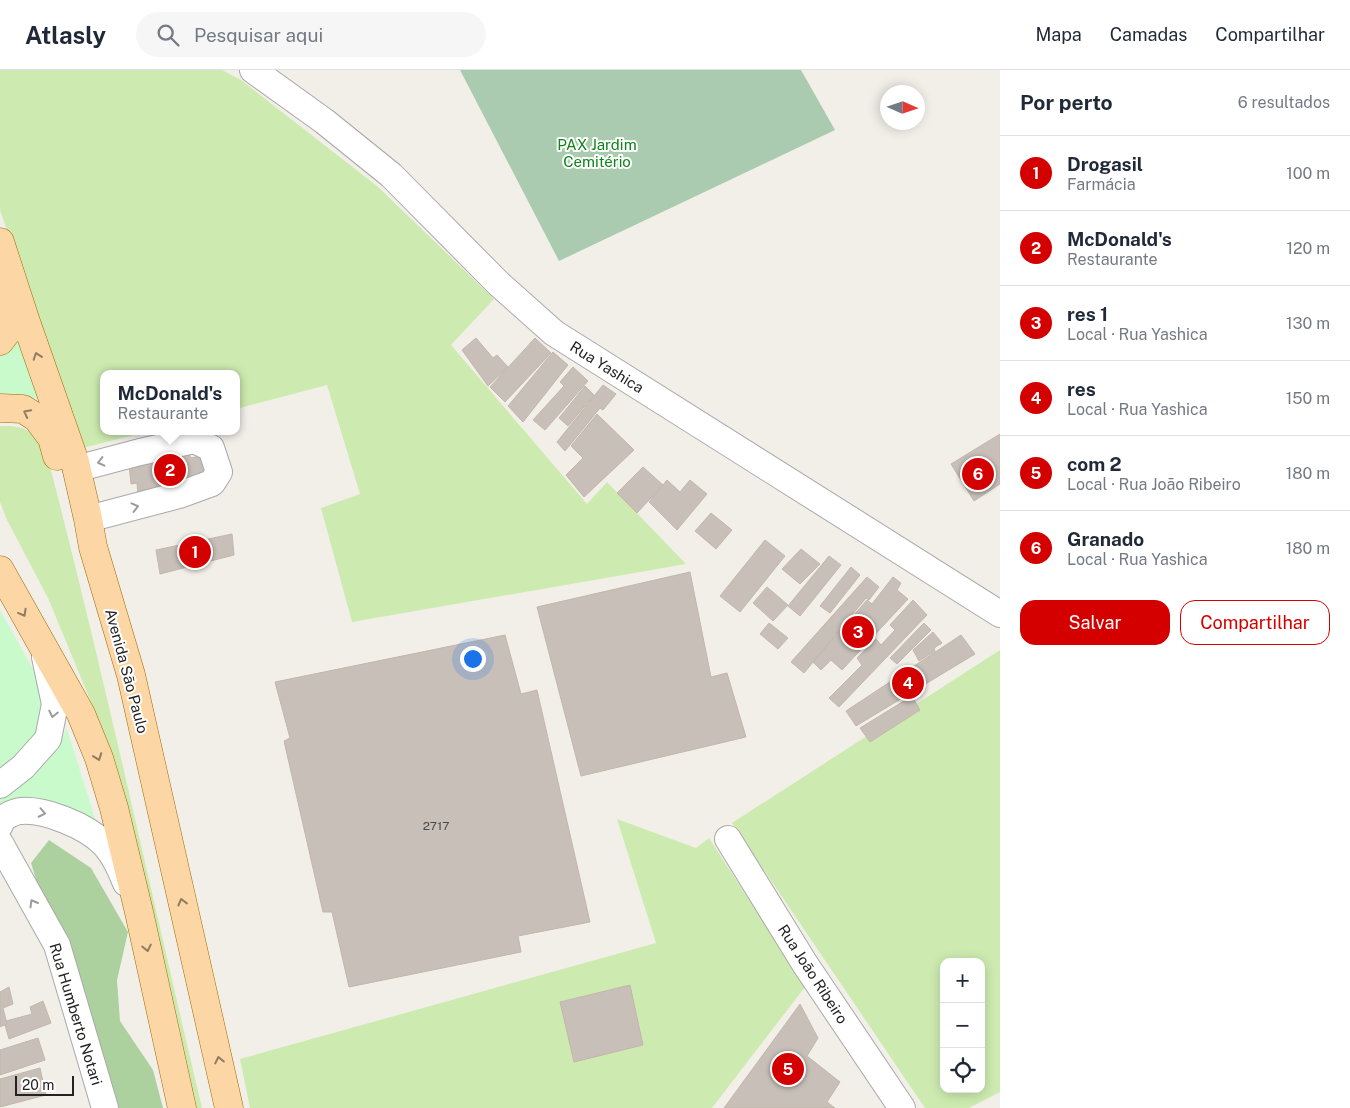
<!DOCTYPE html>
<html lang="pt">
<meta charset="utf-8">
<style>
body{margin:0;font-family:"Public Sans",sans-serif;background:#f6f6f7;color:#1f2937}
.controls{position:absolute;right:15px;bottom:15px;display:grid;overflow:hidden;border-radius:10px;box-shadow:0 2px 12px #0003}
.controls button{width:45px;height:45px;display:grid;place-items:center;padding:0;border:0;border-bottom:1px solid #e0e1e3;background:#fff;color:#1f2937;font:25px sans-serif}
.compass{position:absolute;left:880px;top:15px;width:45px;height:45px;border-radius:50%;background:#fff;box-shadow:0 2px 12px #0003;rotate:93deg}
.scale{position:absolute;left:15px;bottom:12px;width:59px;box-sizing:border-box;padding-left:5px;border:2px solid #222;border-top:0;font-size:14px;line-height:18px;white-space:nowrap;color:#222;-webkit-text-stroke:4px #fff;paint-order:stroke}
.you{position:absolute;left:472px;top:588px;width:18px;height:18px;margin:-12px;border:4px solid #fff;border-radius:50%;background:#1a73e8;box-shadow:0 0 0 8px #1a73e833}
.badge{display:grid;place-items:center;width:32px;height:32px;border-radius:50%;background:#d40000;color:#fff;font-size:16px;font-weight:700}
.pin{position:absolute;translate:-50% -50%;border:2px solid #fff;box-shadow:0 1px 5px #0006}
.popup{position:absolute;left:100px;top:300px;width:140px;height:65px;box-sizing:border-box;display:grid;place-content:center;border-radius:10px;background:#fff;filter:drop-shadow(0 1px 4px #0005);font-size:16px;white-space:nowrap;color:#747a83}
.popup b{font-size:19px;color:#1f2937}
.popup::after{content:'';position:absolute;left:50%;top:100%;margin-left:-10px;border:10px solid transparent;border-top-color:#fff}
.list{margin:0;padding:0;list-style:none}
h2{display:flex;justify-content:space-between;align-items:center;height:65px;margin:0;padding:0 20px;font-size:21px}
h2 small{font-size:16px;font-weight:400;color:#747a83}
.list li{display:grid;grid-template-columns:32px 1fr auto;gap:15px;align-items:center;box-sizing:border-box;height:75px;padding:0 20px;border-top:1px solid #e0e1e3}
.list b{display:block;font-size:19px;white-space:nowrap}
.list p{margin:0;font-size:16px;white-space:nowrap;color:#747a83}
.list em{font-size:16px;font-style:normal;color:#747a83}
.actions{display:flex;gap:10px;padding:15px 20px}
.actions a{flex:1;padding:11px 0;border:1px solid #d40000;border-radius:15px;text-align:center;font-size:18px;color:#d40000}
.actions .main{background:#d40000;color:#fff}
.icon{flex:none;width:28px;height:28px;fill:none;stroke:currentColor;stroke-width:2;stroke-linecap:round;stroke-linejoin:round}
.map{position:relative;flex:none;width:1000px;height:1038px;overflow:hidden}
header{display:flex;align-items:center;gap:30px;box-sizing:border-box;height:70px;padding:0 25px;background:#fff;border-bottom:1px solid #e0e1e3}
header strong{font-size:24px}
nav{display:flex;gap:28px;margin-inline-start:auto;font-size:18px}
.search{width:350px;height:45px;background:#f6f6f7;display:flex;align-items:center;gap:12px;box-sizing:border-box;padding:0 18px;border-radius:28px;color:#747a83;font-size:19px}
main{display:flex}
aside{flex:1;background:#fff}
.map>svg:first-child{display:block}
</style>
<header>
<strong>Atlasly</strong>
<div class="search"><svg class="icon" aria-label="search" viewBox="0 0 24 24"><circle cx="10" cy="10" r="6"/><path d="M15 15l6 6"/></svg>Pesquisar aqui</div>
<nav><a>Mapa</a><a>Camadas</a><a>Compartilhar</a></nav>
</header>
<main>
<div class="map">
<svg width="1000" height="1038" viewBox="0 0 1000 1038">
<rect width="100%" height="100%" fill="#f2efe9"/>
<g fill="#cdebb0" fill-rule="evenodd">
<polygon points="0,0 222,0 241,10 377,116 494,229 451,275 587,434 607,412 686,494 352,552 321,438 360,424 327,315 236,339 236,304 104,304 104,361 149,361 83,378 0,140"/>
<path d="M0,356C25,355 32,360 46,381C103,599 150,819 202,1038H192L103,661L48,528L7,450L0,432Z"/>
<path d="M1000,580V1022L969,1038H925L732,753ZM944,892H981V1019H944Z"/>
<polygon points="617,749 696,778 709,768 805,917 712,1038 250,1038 240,989 656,873"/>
</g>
<polygon fill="#add19e" points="49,770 91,798 128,862 117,910 120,951 153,1000 163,1038 114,1038 44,835 31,793"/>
<polygon fill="#aacbaf" points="460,0 801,0 835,60 559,191"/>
<g fill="#c8facc">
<polygon points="20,269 39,329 22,325 0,325 0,280 13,272"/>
<polygon points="0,540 39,610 44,637 38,669 16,693 0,698"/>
<polygon points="67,659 97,755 39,736 0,733 0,727 47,692"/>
</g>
<g fill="#c7bfb8" stroke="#c4b6ab">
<polygon points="476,268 493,288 497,285 508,297 488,316 462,280"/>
<polygon points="535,268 551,283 505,332 490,317"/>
<polygon points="553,282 568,295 523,352 508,336"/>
<polygon points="573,297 588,311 545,360 533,350 564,316 560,312"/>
<polygon points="603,315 616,324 603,340 600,338 565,381 557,372"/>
<polygon points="585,316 594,325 568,356 559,348"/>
<polygon points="597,344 634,380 584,427 566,405 583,388 571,376"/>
<polygon points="1000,364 1000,414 974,431 951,394"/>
<polygon points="187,380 191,388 210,384 212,406 138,426 137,413 131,414 129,394"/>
<polygon points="643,397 663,415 637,443 617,423"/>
<polygon points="667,410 680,422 690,410 707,424 677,460 649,432"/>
<polygon points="711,443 732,460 716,479 695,461"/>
<polygon points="232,464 234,485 160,504 156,480"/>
<polygon points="765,470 785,486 740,542 720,526"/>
<polygon points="801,479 820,494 800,514 782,499"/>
<polygon points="829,486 841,495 800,546 788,536"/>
<polygon points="851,497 860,505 830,543 820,536"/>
<polygon points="690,502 711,607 727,603 746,667 581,706 537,537"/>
<polygon points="867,507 879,517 869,530 866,528 804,603 791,592"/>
<polygon points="893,507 901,513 897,520 908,529 842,600 831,590 821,600 813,592 867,530 872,534"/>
<polygon points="767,517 788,535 773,551 753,533"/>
<polygon points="913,530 927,545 839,637 829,628 862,595 857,588 876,569 881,575 895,560 890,555"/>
<polygon points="769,553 788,568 778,579 760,564"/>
<polygon points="924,553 931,560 897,594 890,588"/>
<polygon points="933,562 942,573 934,578 935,581 919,591 913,580"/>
<polygon points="505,565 521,624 537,620 590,852 518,866 521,882 349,917 332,842 323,842 284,671 290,668 275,612"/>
<polygon points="961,565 975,584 856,656 846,641"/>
<polygon points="912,626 920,640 870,672 860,658"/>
<polygon points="630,915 643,975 574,992 560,932"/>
<polygon points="9,917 13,934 3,938 7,954 0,957 0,922"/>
<polygon points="43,931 51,953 9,969 5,955 7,954 6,951 32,944 30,937"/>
<polygon points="800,934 818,968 807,986 840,1012 827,1032 835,1038 724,1038"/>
<polygon points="38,968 45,990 0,1005 0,980"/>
<polygon points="40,998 46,1025 0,1037 0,1009"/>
</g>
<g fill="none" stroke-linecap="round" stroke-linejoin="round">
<defs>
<g id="minor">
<polyline points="253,0 324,51 391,105 499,214 554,263 1000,544"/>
<polyline points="76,399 140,382 194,370 211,378 219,402 212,413 179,425 88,449"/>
<polyline points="0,715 23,697 48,669 55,634 45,587"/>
<path d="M0,755L3,748C9,745 15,741 21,741C45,739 86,756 103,773C114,784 120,799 126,813"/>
<polyline points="728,769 805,894 902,1038"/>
<polyline points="0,773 57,875 105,1038"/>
</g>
<g id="major">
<polyline points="0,172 25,249 75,392 88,449 93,477 131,605 229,1038"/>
<polyline points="0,271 10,258 11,233 9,224"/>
<polyline points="0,338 23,339 37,348 52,368 57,386"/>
<polyline points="0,500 81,644 99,688 114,738 139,842 182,1038"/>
</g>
</defs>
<use href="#minor" stroke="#a9a9a9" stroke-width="28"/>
<use href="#major" stroke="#a06b00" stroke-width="29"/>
<use href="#minor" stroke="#fff" stroke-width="26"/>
<use href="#major" stroke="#fcd6a4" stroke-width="28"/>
</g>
<defs><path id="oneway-chevron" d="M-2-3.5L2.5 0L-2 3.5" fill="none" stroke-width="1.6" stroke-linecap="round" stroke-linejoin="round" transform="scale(1.25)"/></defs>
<g stroke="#8f7c63">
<use href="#oneway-chevron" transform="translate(37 286) rotate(-109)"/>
<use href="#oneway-chevron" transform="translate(27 343) rotate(-153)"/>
<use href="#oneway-chevron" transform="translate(23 543) rotate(61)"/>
<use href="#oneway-chevron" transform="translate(98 687) rotate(70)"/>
<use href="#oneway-chevron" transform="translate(182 832) rotate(-104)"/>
<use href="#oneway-chevron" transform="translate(147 878) rotate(78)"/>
<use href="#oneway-chevron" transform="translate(219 990) rotate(-102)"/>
</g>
<g stroke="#9c9c9c">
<use href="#oneway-chevron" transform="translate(101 392) rotate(166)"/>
<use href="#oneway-chevron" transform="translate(135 437) rotate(-14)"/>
<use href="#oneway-chevron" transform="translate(53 644) rotate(102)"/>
<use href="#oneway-chevron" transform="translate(42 743) rotate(12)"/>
<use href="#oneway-chevron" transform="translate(33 833) rotate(-120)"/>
</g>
<g text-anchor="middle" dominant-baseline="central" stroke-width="4" stroke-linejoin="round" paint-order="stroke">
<g font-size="12" fill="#4b4948">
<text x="436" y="756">2717</text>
</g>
<g font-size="15" fill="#0c8416" stroke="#fff">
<text x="597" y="74">PAX Jardim<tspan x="597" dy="17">Cemitério</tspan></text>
</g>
<g font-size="15" fill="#222" stroke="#fff">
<text transform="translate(607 297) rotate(32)">Rua Yashica</text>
<text transform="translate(127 601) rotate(75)">Avenida São Paulo</text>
<text transform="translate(813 904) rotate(57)">Rua Joāo Ribeiro</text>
<text transform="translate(76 944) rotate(73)">Rua Humberto Notari</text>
</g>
</g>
</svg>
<div class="controls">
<button>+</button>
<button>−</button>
<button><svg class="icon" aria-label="locate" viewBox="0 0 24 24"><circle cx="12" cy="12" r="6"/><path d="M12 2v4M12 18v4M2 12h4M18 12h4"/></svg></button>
</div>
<svg class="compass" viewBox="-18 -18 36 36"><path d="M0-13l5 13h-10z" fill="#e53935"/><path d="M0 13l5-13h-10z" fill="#747a83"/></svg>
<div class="scale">20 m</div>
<div class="you"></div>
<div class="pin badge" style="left:195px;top:482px">1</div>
<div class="pin badge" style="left:170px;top:400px">2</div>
<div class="popup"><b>McDonald's</b>Restaurante</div>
<div class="pin badge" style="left:858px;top:562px">3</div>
<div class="pin badge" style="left:908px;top:613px">4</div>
<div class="pin badge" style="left:788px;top:999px">5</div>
<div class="pin badge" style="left:978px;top:404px">6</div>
</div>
<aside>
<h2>Por perto<small>6 resultados</small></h2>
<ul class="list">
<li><span class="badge">1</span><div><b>Drogasil</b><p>Farmácia</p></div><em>100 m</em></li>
<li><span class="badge">2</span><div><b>McDonald's</b><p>Restaurante</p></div><em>120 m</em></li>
<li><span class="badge">3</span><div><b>res 1</b><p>Local · Rua Yashica</p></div><em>130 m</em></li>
<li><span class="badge">4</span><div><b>res</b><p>Local · Rua Yashica</p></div><em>150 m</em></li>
<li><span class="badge">5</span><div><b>com 2</b><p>Local · Rua Joāo Ribeiro</p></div><em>180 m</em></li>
<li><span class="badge">6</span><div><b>Granado</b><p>Local · Rua Yashica</p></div><em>180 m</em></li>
</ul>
<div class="actions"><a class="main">Salvar</a><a>Compartilhar</a></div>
</aside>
</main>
